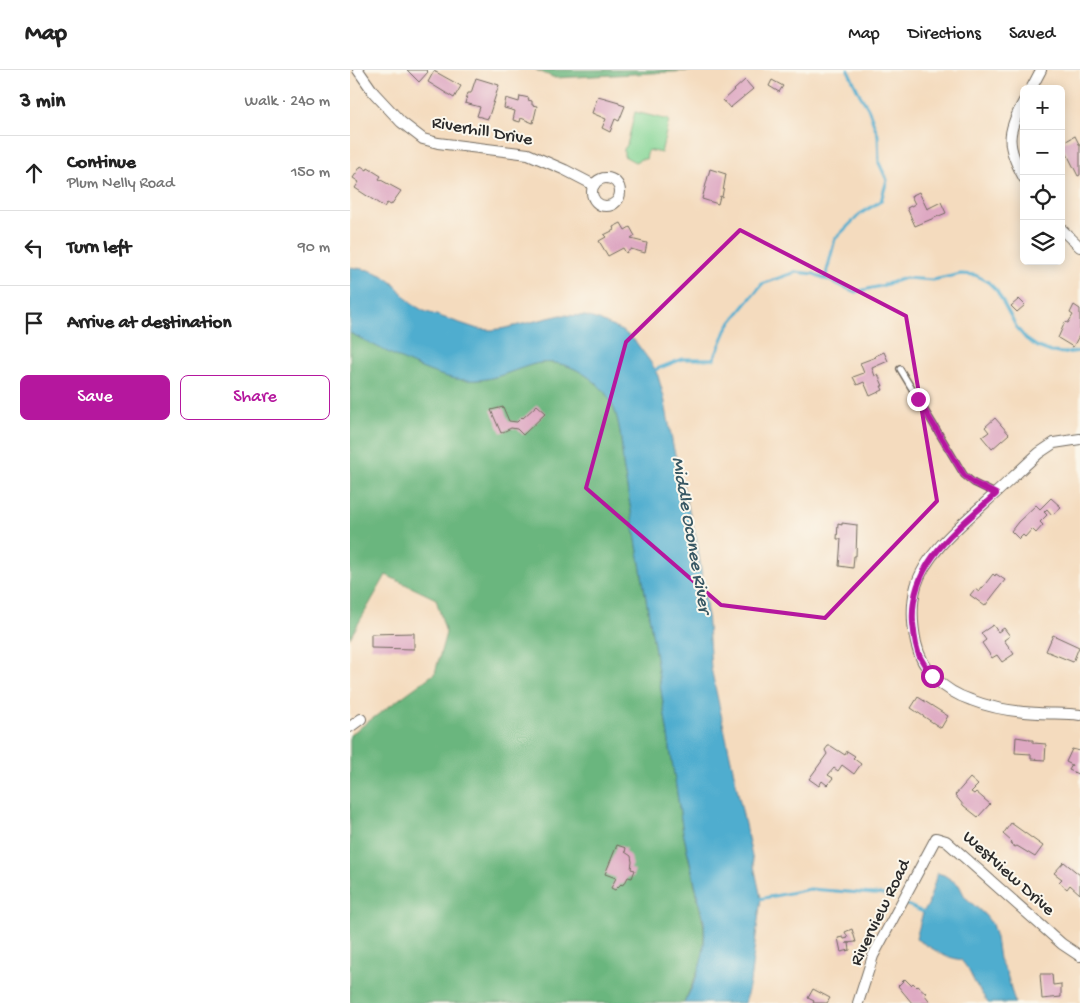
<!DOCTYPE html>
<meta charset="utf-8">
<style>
body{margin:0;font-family:"Gochi Hand",sans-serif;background:#f6f6f6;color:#222}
.controls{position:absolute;right:15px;top:15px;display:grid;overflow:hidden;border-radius:8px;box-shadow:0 2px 12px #0003}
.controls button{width:45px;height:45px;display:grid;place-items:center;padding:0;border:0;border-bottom:1px solid #e0e0e0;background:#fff;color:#222;font:25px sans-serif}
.stop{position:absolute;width:15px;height:15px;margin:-11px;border:4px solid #b5179e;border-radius:50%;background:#fff}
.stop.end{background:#b5179e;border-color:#fff;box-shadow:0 1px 5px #0008}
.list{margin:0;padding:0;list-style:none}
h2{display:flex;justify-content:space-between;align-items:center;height:65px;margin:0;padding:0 20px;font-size:21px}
h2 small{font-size:16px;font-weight:400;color:#767676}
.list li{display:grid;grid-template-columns:32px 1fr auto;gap:15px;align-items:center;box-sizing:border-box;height:75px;padding:0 20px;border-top:1px solid #e0e0e0}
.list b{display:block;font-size:19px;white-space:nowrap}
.list p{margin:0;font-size:16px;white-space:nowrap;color:#767676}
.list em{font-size:16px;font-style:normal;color:#767676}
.actions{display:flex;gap:10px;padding:15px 20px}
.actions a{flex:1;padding:11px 0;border:1px solid #b5179e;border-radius:8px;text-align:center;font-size:18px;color:#b5179e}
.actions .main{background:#b5179e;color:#fff}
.icon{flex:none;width:28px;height:28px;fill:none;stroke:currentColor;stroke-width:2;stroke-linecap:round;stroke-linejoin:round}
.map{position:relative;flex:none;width:730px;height:933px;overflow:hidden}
header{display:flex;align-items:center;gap:30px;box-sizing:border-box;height:70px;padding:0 25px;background:#fff;border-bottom:1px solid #e0e0e0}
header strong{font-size:24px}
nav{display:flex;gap:28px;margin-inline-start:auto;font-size:18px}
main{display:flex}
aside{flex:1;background:#fff}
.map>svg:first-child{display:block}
</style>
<header>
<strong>Map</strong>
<nav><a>Map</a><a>Directions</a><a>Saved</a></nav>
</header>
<main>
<aside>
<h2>3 min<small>Walk · 240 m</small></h2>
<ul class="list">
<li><svg class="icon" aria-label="ahead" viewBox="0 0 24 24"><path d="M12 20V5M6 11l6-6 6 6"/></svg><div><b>Continue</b><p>Plum Nelly Road</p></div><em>150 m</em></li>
<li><svg class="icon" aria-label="left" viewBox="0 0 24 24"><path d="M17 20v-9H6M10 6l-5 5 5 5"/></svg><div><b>Turn left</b></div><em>90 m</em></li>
<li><svg class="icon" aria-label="arrive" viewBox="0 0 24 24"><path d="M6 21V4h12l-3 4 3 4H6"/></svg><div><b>Arrive at destination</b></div></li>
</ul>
<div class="actions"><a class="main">Save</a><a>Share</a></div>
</aside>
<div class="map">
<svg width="730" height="933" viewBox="0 0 730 933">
<rect width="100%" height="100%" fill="#fbf7ec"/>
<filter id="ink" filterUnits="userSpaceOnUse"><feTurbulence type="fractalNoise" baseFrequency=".02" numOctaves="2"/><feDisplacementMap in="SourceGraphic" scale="10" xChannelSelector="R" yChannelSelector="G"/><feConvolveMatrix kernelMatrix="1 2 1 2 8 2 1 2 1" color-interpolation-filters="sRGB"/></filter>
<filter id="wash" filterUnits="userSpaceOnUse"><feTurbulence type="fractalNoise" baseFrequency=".0096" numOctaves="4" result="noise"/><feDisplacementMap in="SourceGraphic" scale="20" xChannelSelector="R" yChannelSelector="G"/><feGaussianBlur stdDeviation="1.12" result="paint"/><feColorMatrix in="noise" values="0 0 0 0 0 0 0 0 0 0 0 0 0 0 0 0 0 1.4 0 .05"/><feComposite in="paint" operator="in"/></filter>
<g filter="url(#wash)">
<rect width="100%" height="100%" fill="#f4dbbe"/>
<polygon fill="#84d595" stroke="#588060" points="285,42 319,50 311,83 298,80 296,89 291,89 285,92 274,86 274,79 277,75"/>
<g fill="#6bb67e" stroke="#4b7054">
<polygon points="186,0 341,0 341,1 205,8"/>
<path d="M0,263C31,278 82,308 115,310C142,312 157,302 181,295C196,290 212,293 225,299C268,321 270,351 273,394L304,575L333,762L354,857V880L351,894L334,933H0V665L85,603L96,563L86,529L36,505L0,568Z"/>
</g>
<g fill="#50adcf" stroke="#3e6c7d">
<path d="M0,197L19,200L32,205L43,213L62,234L74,241L128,259L142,260L156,258L211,245L235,246L249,250L274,262L285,271L302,294L308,306L314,327L323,376L347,472L357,542L361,598L411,828L400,912L395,933H334C348,907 357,882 354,852L333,762L304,575L273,394C270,351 268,321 225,299C212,293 196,290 181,295C158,302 141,312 115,310C81,308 31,278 0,263Z"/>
<polygon points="587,803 594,805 609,815 615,827 635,845 642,854 646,868 649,889 657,904 665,933 638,933 625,913 618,899 611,890 595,886 566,869 573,842 578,835"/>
</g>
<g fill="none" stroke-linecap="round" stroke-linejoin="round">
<g stroke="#50adcf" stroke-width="3">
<polyline points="475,209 485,169 510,144 531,131 537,110 529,93 528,65 518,38 510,25 498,0"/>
<polyline points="302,301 332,289 364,289 378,256 412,214 446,202 464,204 505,222 531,216 555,208 583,210 611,204 625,205 637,211 647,221 667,258 676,269 688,277 701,282 715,283 730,281"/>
<polyline points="409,829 460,819 536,825 541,827"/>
<polyline points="555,834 573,842"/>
</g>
</g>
<g id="blocks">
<g fill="#dea8c2">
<polygon points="57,0 76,0 78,2 69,12"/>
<polygon points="84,1 111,16 104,28 78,12"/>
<polygon points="126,8 149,15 138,49 127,46 130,37 115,33 118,23 121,23"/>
<polygon points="395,10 403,19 380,38 373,30"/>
<polygon points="422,10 433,16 429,22 419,16"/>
<polygon points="170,26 179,28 178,30 182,31 182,35 187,36 183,53 171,48 170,52 163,50 165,41 154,38 156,28 169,32"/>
<polygon points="248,26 269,32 269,34 275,36 269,51 265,49 260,62 252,58 256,49 242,43"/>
<polygon points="725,66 730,76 730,105 728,106 715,80 711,81 711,74"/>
<polygon points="11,96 17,100 18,98 31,106 29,109 51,121 41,135 37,133 34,137 5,118 9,112 3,108"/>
<polygon points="360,99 376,104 372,127 370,126 368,134 352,129"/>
<polygon points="569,122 577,139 591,132 596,143 565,156 557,138 565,134 561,126"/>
<polygon points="271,153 275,160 280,157 285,166 281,169 297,173 295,183 281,179 276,183 273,178 258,186 249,171 256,167 254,165 264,160 263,157"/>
<polygon points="669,229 675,235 667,242 661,236"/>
<polygon points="724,235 730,239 730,264 723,277 708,268 715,252 718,253 723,245 720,243"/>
<polygon points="534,282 538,291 522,298 525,306 528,304 533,316 531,316 533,320 520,326 514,312 507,315 503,307 514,303 510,293 526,287 525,286"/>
<polygon points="187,335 196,343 173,365 167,359 161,358 151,363 141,340 153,337 159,351 167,352 172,347 173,348"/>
<polygon points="645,348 659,364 642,379 632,367 639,362 635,357"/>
<polygon points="701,428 711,437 702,445 697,439 694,442 697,445 690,452 693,455 686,463 682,459 675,467 673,465 669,469 661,461 668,452 686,435 690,439"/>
<polygon points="492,453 507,455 506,486 504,486 503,498 489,496 491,469 487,469 488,454 492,455"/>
<polygon points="643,504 645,506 646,504 655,510 635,536 620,525 625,519 629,522"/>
<polygon points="643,555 648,562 654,558 660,566 654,570 664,584 652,592 647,585 642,588 632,573 636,570 631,563"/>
<polygon points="64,563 64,579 21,578 21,564"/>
<polygon points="703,565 729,577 723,592 696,581"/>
<polygon points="568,627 598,646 591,658 561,638"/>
<polygon points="666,667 679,669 679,670 683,670 683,673 696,674 695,690 681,689 681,684 665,683"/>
<polygon points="478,676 481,676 495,685 497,681 505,686 503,688 511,694 504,704 492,695 488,701 484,698 478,705 483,708 478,714 477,715 472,711 469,716 459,709 477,684 475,680"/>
<polygon points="722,679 730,681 730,705 719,700 722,695 716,692"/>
<polygon points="620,708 628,715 621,722 624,724 626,722 640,734 628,747 614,736 605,725"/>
<polygon points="661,753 693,776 685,787 667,776 665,777 661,774 662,772 653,764"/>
<polygon points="267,775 276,778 275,782 281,786 282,792 281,799 285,800 282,808 278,807 275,813 272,815 271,814 265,820 261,818 266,808 255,804"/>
<polygon points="714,792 730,805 730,824 720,815 717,819 709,812 712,809 704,803"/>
<polygon points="502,859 506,872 496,873 499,873 500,880 491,882 488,868 493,867 494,869 498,868 495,862"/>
<polygon points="690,904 702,904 703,915 711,914 711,927 692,929"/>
<polygon points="555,909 561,915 563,913 567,917 568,916 576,923 575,925 581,933 562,933 548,916"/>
<polygon points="463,919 480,928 477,933 463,933 464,931 458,928"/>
</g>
</g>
</g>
<g filter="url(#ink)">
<use href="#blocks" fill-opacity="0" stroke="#71695e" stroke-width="1"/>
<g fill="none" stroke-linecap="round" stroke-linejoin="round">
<defs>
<polyline id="service" points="550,299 614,405 624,413 645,423"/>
<g id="minor">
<polyline points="8,0 24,23 51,52 73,69 88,73 178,84 215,100 244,115"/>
<polyline points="681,19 691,0"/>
<path d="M674,31C656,63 656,76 674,108"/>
<circle cx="256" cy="122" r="14"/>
<polyline points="711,159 730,177"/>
<path d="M730,369L704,373L689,383C671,399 654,416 636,432C612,454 575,484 566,516C561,535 562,554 566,573C572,601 594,621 621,630C641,638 667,642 688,643C702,644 716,643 730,645"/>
<polyline points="0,657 11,649"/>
<polyline points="508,933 523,886 586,768 596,771 712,874 730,886"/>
</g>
</defs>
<use href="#service" stroke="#71695e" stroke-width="8"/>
<use href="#minor" stroke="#71695e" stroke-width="12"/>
<use href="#service" stroke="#fff" stroke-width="5"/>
<use href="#minor" stroke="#fff" stroke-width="10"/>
</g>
</g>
<g fill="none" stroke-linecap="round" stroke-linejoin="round" filter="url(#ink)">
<path stroke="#b5179e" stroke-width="6" d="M568,329L614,405L624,413L646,424C606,460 559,494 563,553C564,563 565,577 570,587C573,593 578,600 582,606"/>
</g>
<path fill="none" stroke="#b5179e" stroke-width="4" stroke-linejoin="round" d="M390,160L556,246L587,431L475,548L371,535L236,418L276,272Z"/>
<g text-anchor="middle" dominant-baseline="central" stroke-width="4" stroke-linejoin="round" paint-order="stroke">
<g font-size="18" fill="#2b2b2b" stroke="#fbf7ec">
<text transform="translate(132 62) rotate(10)">Riverhill Drive</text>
<text transform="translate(658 804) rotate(42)">Westview Drive</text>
<text transform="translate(531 843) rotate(-64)">Riverview Road</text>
</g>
<g font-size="19" font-style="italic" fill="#385864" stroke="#fbf7ec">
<text transform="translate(340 465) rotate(80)">Middle Oconee River</text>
</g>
</g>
</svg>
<div class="controls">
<button>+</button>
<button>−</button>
<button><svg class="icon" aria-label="locate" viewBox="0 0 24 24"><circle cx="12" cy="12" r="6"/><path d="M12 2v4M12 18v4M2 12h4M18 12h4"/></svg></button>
<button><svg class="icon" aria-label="layers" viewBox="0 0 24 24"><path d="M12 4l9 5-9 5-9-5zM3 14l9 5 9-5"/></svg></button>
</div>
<div class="stop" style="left:582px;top:606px"></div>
<div class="stop end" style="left:568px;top:329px"></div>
</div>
</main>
